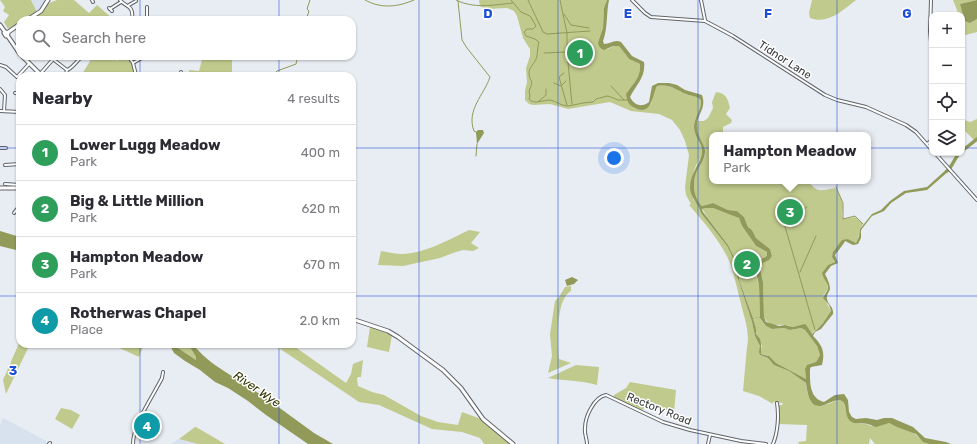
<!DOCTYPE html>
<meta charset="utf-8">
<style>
body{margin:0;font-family:Rubik,sans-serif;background:#f7f7f7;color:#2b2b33}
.controls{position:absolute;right:12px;top:12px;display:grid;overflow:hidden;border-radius:8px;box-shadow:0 1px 3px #0004}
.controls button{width:36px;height:36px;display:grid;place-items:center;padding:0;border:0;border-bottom:1px solid #e1e1e2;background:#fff;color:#2b2b33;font:20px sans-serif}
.you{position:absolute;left:614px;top:158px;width:14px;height:14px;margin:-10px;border:3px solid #fff;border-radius:50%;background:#1a73e8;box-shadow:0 0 0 6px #1a73e833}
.badge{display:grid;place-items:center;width:26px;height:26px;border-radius:50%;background:#ea580c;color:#fff;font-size:13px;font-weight:700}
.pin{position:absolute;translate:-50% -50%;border:2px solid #fff;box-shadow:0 1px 4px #0006}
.popup{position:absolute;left:709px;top:132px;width:162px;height:52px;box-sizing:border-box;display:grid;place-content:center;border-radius:8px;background:#fff;filter:drop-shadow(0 1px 3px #0005);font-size:13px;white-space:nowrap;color:#7c7c81}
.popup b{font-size:15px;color:#2b2b33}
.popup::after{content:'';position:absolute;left:50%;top:100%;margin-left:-8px;border:8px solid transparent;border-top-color:#fff}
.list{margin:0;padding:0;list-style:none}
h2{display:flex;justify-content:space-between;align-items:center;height:52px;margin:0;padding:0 16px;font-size:17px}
h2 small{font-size:13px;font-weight:400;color:#7c7c81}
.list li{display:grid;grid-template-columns:26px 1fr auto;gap:12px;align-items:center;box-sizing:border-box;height:56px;padding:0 16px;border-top:1px solid #e1e1e2}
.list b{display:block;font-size:15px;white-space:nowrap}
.list p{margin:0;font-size:13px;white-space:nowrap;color:#7c7c81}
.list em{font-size:13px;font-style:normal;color:#7c7c81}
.icon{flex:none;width:22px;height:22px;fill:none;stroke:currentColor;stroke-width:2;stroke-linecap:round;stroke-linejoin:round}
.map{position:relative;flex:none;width:977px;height:444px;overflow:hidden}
.search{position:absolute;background:#fff;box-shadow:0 1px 3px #0004;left:16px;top:16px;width:340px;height:44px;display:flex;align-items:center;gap:10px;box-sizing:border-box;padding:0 14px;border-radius:12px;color:#7c7c81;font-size:15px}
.panel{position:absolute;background:#fff;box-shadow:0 1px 3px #0004;left:16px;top:72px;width:340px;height:276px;border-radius:12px}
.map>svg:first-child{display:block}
</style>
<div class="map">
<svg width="977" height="444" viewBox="0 0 977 444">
<rect width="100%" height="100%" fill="#e8ecf3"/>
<g fill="#d8e1ee">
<polygon points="31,0 47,0 41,9 37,12"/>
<polygon points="3,418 52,444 0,444 0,425"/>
<polygon points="179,439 198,444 171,444"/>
</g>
<g fill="#c1ca8d">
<polygon points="0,0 31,0 37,12 23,20 20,20 20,22 8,29 4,22 9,15 3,11 5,7"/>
<polygon points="57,0 74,0 89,13 97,5 114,20 39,20 35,17 43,11 49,3"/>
<path d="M479,0H607L604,8L603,28L599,46L608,49L613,46H619L629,59L640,64C641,79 632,84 626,94L634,108L642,109L651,104L655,89L657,86C671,84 674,89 686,94C691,96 697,96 701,100C702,110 694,118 694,127C694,136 702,143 702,151C702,158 697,162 695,168C692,175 693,191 693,199L700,207L701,213L727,246L737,266V276L752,322L755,336L760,346V355L768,358L775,365L789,371L806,383L807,392L812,403C817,404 824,405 828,404C833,403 837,397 842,401C848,406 845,416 850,421C856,425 865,422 871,426L889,423C897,427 911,429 916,435C921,439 922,442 929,444H875L870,438L869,444H799L798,442L806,441L807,425L778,424V405H782L783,403L773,402V404L759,396L743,391L747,347C750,334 745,320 742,308C738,293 735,277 730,263C722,243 703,221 689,205L691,204L686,195L685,187L689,155L685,141L680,130L672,120L659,114L631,111L610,102L568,109L550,104L533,105L529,104L525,100V91L527,82L526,68L530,56V49L523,38L517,16L514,11L507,8L487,9L480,6Z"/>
<path d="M812,0H856C843,10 828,25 810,18L809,13Z"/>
<polygon points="953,0 977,0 960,4 970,23 977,19 977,32 962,36 962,15 959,15"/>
<polygon points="93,56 109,56 117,61 120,56 128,56 131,59 136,76 81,76"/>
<polygon points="203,56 232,56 232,76 189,76 189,70 199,71"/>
<path d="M716,92C727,93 728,100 730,108L726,114L732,120L731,123L723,127V132L726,135H712V181H809C816,194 823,190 835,188C839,193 842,200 843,206C843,211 841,215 843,219L855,217L863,224C857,232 861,236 856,243L848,239C840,242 834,248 832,257L835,262L828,265L823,272L827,282L828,289L823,296L831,311L823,323L811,334L807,326C801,325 800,326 795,327C792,327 789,325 785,325C775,324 770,328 764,317L763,282L760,269L763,263L768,260L772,256L770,249L756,238L752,230L748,227L744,217L737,211L728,210L713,203L702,206C693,197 692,182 697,171C701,164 706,158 705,150C705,147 703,145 701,142C697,136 696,127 698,121H704L708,118L713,108L712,102Z"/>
<polygon points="962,119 970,122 977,119 977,139 975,141 962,128"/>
<polygon points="702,208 713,208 738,217 740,220 742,226 756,246 767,252 767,256 759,260 755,272 759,285 760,317 753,318 739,280 739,269 737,263 728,245 707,217"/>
<path d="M469,230L480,232L471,243L479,248L473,251L463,250L453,253L440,258L403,266L378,265L381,251C388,252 395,254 402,254C423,254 451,239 469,230Z"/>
<path d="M571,286V291C555,300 558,342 559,359L571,363L548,373L552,356L550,334L555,301L559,297L565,287Z"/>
<path d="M756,317L760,318L766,326L772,329L784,328L790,330L801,328L805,330L817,346L820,355L816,362L805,369L806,379L776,363L767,355L761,354L760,352L762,346C757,337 754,329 753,319Z"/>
<polygon points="370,327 392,335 389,352 367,347"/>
<polygon points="20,341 20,344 30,344 6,394 3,380"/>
<polygon points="111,344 137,344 143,347 139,357"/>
<polygon points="176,344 188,344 196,357 196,360 178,348"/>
<polygon points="273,344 291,344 346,383 351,374 353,364 363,360 361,377 358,377 357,379 358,386 372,392 384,395 421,416 438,422 458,425 462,412 481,419 511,444 484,444 480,438 462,432 432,429 379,405 359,402"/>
<path d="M576,365L599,367L597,385C581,380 565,381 548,378Z"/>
<polygon points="630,382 676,390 674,412 670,412 646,401 643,410 630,406 614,398 614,395 626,388"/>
<polygon points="61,408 71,410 80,415 72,429 55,419"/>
<polygon points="195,427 196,427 225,444 198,444 179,439"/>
</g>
<g fill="#919a58" fill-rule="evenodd">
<path d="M607,0H609C606,14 608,28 603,41L604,44C611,44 614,39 621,42L632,56L644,62C646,77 636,85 630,97C634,105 641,108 649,102L652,86L658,83H669L677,85L685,90L702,95C707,109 696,115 697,128C697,136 705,145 705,151C705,159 701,164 697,171C692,182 693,197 702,206L713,203L728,210L737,211L744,217L748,227L752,230L756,238L770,249L772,256L769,260L763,263L760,269L763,282L764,317L766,322L779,326L785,325L793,327L805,324L807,326L812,334L823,323L831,311L829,305L823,298C824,295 827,292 828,289C829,283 823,279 822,273L828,265L835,262L832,257L833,252L842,240L848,239L856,243L859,237L860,229L872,214L881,210L890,201L904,191L927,187L948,168L950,170L927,190L906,193L891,203L884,211L872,216L861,230V238L858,244L853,245L845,241L844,243L835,255L838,263L831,266L825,274C827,278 830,284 830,289C829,293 826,295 827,299C828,305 834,307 833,314L821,329L815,332L813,336C823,346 825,352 822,365L811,367L810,369C810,382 809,398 824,402L835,395L844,394L848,400L849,412L852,417L856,419L866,418L877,420L884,418H892L913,427L925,438L946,442L951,444H929L923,442L916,434L897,427L889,423L876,427C873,426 871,425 868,424C862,422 855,425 850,421C844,416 848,405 842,401C832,394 811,426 806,383L789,371L774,365L768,358L760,355L759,352L760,346L755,336L752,322L737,276V266L727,246L701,213C699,204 691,199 690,188C690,172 703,161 702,150C702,143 694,137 694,127C694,117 702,110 701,100C697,96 691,96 686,94C674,89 671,84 657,86C652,94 653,118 633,107C628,104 627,100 626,94C632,84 641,79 640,64L629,59L619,46H613L604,50C600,48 599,47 598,43L603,28L604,8ZM705,208H713L739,218L742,226L756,246L767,252V256L759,260L755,268L759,285L760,317L753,318L739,280V269L737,263L728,245L703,212L702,209ZM756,317L760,318L766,326L772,329L784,328L790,330L801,328L805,330L817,346L820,355L816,362L807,365L805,369L806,379L776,363L769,356L761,354V344L760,339L756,334V329L753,319Z"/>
<polygon points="977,0 977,19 970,23 965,21 960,4"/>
<polygon points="478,130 483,130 484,133 477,144 476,132"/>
<polygon points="0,231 20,237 20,251 0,246"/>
<polygon points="572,277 578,280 574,284 567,286 565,280"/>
<path d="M169,344H176L178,348L196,360V357L188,344H193C209,366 237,377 258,393L265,395L266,398L314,433L333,444H308L266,415L248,401L228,388L215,382L200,370L185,361L174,353Z"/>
</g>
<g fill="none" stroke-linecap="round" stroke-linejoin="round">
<g stroke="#919a58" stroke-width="1">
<path d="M365,0C381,9 398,7 414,0"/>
<path d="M456,0C474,9 493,5 513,3"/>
<path d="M511,0L521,12L530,16L536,26L533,29H527L524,32L526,36L535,39L539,42C537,48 538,57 535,61C533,65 529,68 529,73C529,82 535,79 529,91L530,96L529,99C534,105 542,100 550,100C556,101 561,106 568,106C576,105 583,102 593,102L596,99L607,96L611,97L618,100H628"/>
<polyline points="528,0 543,32 547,34 590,31"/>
<polyline points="560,0 567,33 567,52 572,104"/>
<path d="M458,1L462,40L467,48L490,77C484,95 466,110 474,131L476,132"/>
<polyline points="564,14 571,25 589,28"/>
<polyline points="306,20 309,11 307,9 310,0"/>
<polyline points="568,50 589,48"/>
<polyline points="544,53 567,52"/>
<polyline points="564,73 559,77 567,105"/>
<polyline points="272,76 277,71 296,64 298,56"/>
<polyline points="554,83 561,86 566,81"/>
<polyline points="611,86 624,100"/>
<polyline points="539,101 546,95 546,89"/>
<polyline points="476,156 477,144"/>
<polyline points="836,187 843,203 843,219 855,216 863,224"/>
<polyline points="807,207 784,223 815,330"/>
<polyline points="800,272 816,236"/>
</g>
<g stroke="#919a58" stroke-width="3.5">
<polyline points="962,151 977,139"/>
<path d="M947,171C953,166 954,158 960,153"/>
</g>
<defs>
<g id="street">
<polyline points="92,0 93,2"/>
<path d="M120,0C126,8 134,4 132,20"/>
<polyline points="632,0 645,13 651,17 705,21 733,36 825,95 837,100 866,107 906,125 916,132 932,150"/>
<polyline points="701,0 705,20"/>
<polyline points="931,0 930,31 932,52"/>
<polyline points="129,5 136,1"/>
<polyline points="109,8 112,11"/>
<polyline points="110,9 121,2"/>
<polyline points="122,20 125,18 132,19"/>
<polyline points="147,20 147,7"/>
<polyline points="17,50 20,47"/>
<polyline points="128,56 133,63 136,75"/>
<path d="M54,60L67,70C73,68 77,60 83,56"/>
<polyline points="133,63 140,59 148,56"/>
<polyline points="0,65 6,67 17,77 29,64"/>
<polyline points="67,70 66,74 68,76"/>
<polyline points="40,74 56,56"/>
<polyline points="136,75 153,74 163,76"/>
<polyline points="181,76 181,72"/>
<polyline points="0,89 5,95 4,111"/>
<polyline points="15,93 20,94"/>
<polyline points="0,111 20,112"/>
<polyline points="19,112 19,120 20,123"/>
<polyline points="927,144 932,140"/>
<polyline points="0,148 6,148"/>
<polyline points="935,153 977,200"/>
<polyline points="5,165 20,164"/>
<polyline points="5,184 20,185"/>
<polyline points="14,213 17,209 20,210"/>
<polyline points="49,444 50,443"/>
<path d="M133,444C133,424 153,396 162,378L163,372"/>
<path d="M587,444C587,438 584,434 585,428C585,417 594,397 606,395L663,422L690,430L741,441L766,444"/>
<polyline points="708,444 710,435"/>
<path d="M773,444C778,432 779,415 777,403"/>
</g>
<g id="secondary">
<polyline points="27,20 41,11 48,0"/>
<polyline points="0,25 5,32"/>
<polygon points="6,32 8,34 6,36 4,33"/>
<polyline points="7,33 20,24"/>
<polyline points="7,35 20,54"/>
<polyline points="22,56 42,76"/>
<polyline points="0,188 20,188"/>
<polyline points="352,319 388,331 398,337 443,370 461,388 483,419 513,444"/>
</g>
</defs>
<use href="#street" stroke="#60646a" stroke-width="4"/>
<use href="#secondary" stroke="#60646a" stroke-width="5"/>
<use href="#street" stroke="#fff" stroke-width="2"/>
<use href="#secondary" stroke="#fff" stroke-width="3"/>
</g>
<path fill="none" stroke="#1d4ed8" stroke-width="1" stroke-opacity="0.55" d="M140,0V20M279,0V20M419,0V444M558,0V444M698,0V444M837,0V444M140,56V76M279,56V76M0,148H20M352,148H932M962,148H977M0,296H20M352,296H977M140,344V444M279,344V444"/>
<g text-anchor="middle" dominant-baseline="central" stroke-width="3" stroke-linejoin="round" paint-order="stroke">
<g font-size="11" fill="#383a3d" stroke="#fff">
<text transform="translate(785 60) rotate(33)">Tidnor Lane</text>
<text transform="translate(659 409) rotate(22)">Rectory Road</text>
</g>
<g font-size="12" font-style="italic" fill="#303500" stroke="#fff">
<text transform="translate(257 389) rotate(34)">River Wye</text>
</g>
</g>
<g font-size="13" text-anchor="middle" font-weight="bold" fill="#1d4ed8" stroke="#fff" stroke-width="3" stroke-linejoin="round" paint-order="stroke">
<text x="488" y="18">D</text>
<text x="628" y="18">E</text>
<text x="768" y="18">F</text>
<text x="907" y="18">G</text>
<text x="13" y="375">3</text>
</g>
</svg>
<div class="controls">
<button>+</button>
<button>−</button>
<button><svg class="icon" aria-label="locate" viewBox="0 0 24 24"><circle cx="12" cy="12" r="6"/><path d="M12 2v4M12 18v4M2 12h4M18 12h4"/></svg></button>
<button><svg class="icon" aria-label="layers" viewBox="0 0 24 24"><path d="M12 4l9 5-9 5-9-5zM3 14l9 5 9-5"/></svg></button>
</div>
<div class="you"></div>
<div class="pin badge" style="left:580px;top:53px;background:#2e9e5b">1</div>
<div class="pin badge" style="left:747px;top:264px;background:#2e9e5b">2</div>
<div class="pin badge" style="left:790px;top:212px;background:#2e9e5b">3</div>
<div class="popup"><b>Hampton Meadow</b>Park</div>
<div class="pin badge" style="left:147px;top:426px;background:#0f9aa8">4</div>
<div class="search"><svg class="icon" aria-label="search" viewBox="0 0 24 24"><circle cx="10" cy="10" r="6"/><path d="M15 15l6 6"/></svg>Search here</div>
<section class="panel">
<h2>Nearby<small>4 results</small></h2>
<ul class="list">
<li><span class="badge" style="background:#2e9e5b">1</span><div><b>Lower Lugg Meadow</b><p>Park</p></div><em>400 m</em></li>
<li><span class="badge" style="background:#2e9e5b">2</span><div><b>Big &amp; Little Million</b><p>Park</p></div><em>620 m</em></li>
<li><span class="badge" style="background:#2e9e5b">3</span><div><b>Hampton Meadow</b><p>Park</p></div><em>670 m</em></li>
<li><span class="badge" style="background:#0f9aa8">4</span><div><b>Rotherwas Chapel</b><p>Place</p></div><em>2.0 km</em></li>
</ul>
</section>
</div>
